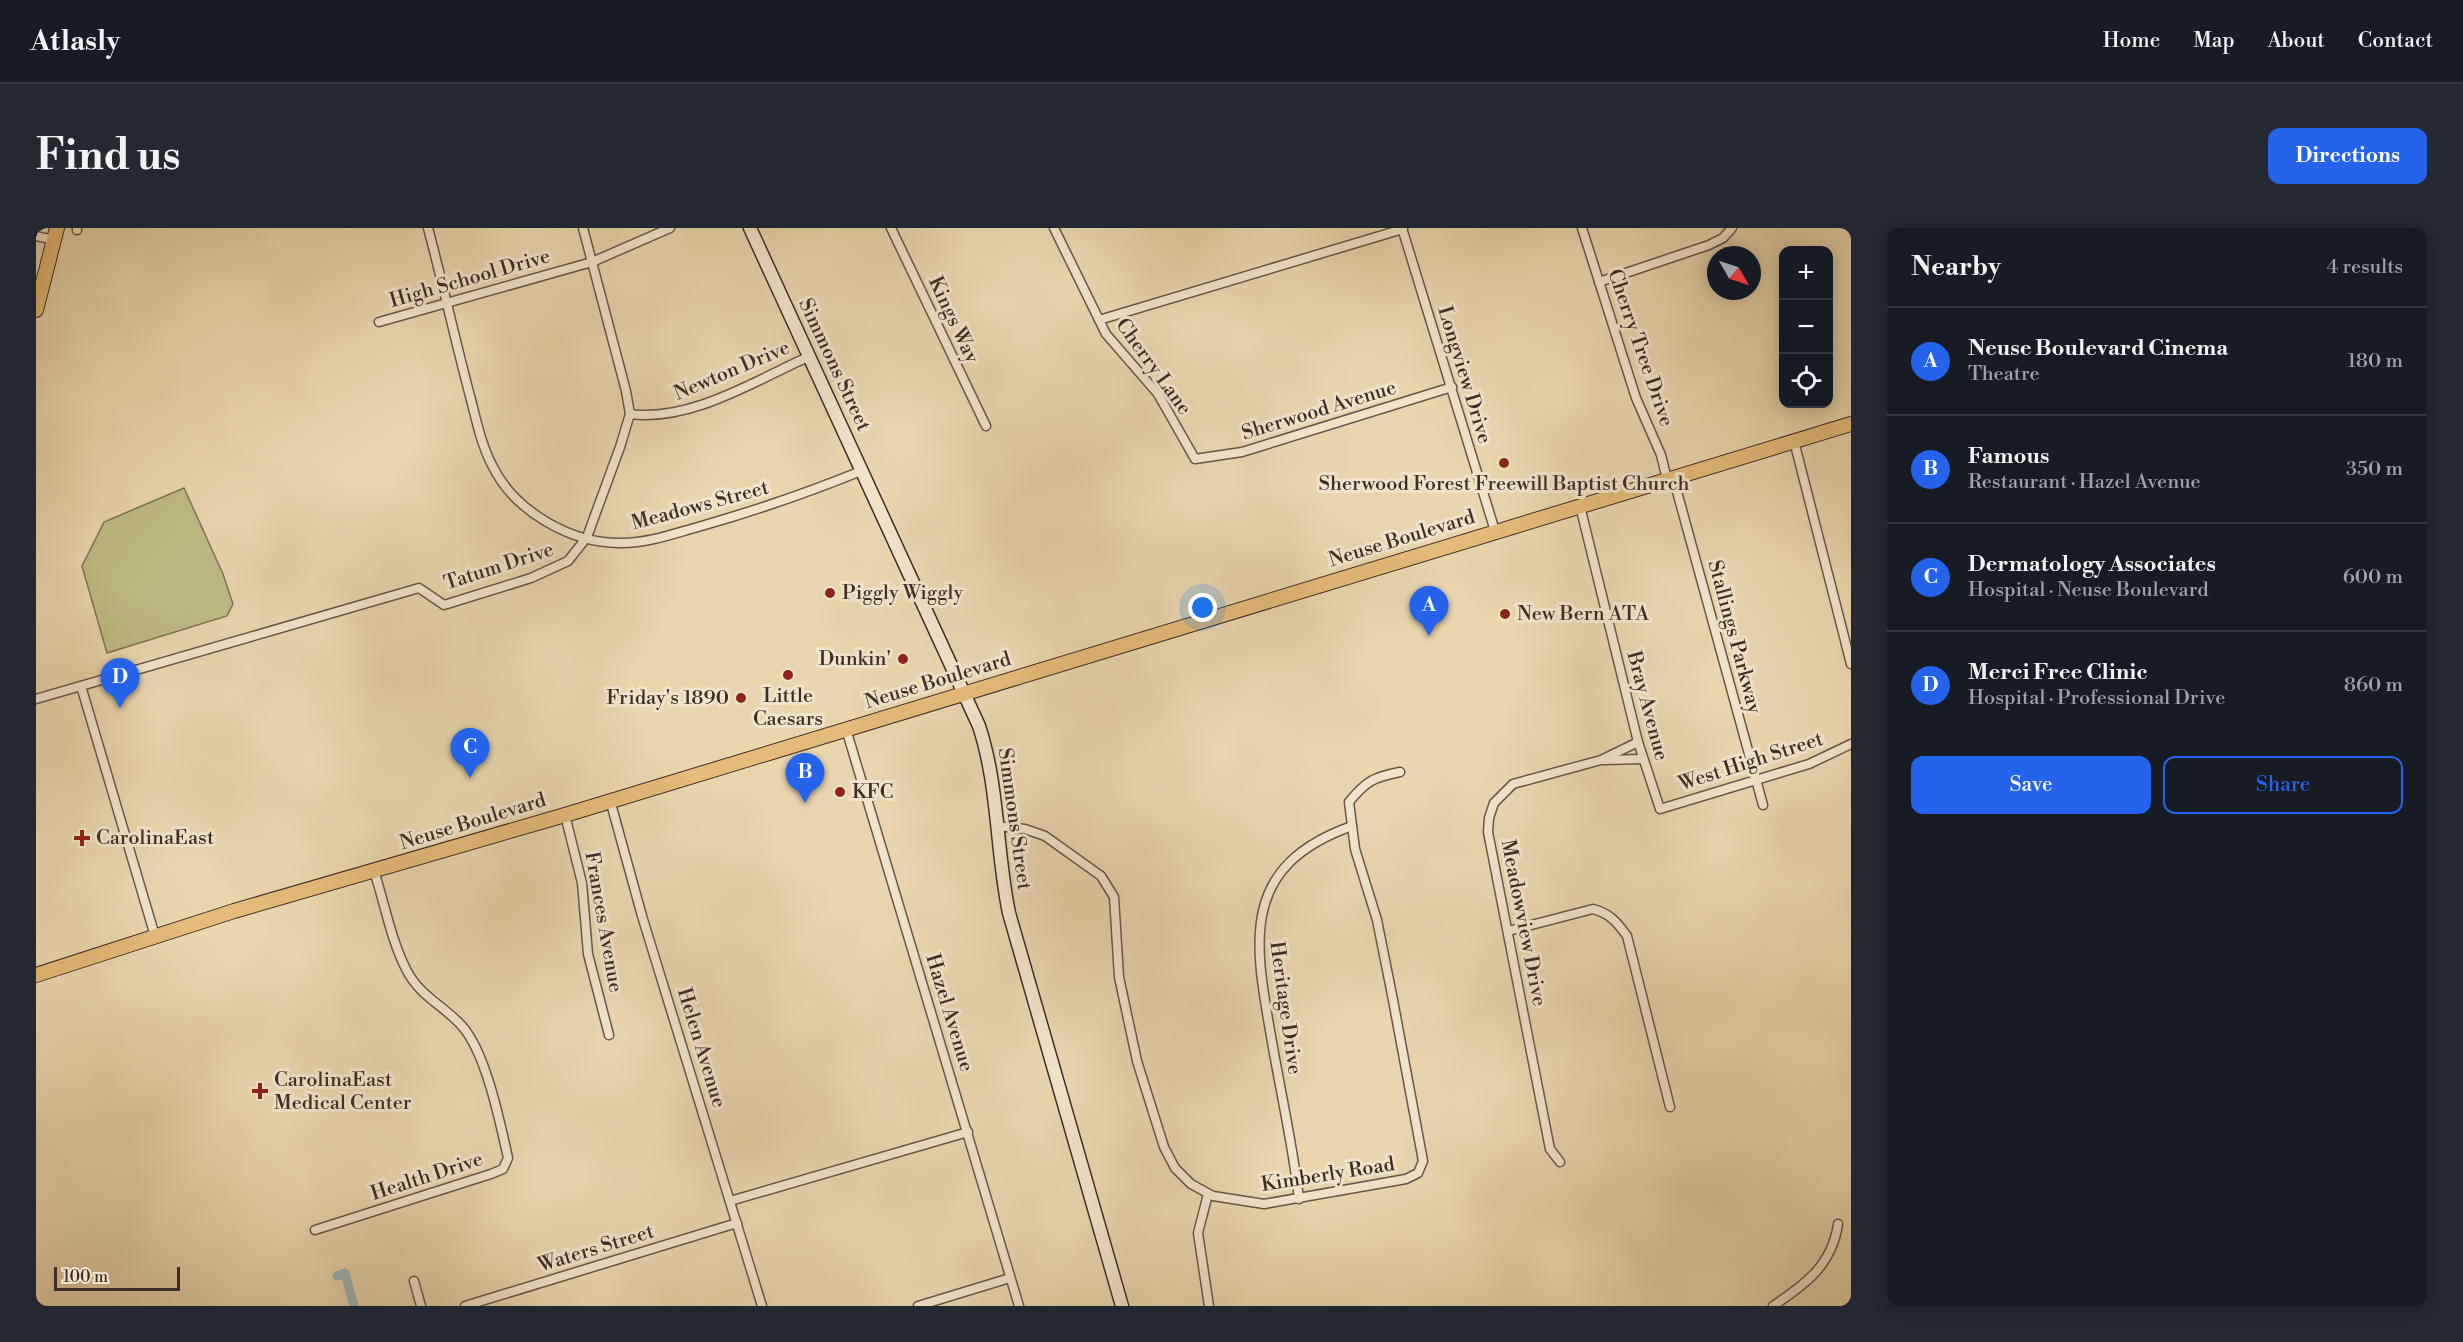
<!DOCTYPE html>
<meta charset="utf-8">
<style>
body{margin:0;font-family:"Libre Bodoni",serif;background:#242831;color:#f1f3f6}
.controls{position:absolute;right:18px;top:18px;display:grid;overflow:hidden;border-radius:12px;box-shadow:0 3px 15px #0003}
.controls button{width:54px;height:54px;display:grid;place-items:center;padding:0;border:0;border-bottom:2px solid #363941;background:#171b24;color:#f1f3f6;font:30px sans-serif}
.compass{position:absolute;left:1671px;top:18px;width:54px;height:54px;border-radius:50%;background:#171b24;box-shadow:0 3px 15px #0003;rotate:129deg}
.scale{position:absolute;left:18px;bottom:15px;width:126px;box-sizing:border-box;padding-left:6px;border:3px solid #3d2d27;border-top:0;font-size:16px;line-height:21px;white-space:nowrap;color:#3d2d27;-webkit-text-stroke:4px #f1e4cb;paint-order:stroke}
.you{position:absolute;left:1167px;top:380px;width:21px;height:21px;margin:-15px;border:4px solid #fff;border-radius:50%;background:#1a73e8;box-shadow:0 0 0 9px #1a73e833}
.badge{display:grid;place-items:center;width:39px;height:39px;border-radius:50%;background:#2563eb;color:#fff;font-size:20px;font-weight:700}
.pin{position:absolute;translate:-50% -50px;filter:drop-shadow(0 2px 3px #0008)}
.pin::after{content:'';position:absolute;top:32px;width:21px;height:18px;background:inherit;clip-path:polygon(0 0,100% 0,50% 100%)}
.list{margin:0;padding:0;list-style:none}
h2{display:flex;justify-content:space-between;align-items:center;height:78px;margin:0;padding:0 24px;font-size:26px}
h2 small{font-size:20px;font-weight:400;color:#9ea1a6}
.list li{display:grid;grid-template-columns:39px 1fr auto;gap:18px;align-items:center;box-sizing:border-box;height:108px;padding:0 24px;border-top:2px solid #363941}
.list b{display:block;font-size:22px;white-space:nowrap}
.list p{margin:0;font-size:20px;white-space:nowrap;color:#9ea1a6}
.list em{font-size:20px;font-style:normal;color:#9ea1a6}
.actions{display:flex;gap:12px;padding:18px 24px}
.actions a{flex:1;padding:14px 0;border:2px solid #2563eb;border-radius:12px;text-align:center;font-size:21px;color:#2563eb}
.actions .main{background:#2563eb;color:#fff}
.icon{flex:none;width:33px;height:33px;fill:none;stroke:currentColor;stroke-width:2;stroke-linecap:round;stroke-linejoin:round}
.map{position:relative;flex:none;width:1815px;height:1078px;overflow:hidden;border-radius:12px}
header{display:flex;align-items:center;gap:36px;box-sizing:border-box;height:84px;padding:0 30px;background:#171b24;border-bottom:2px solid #363941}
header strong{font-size:28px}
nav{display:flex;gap:33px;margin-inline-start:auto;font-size:21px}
.intro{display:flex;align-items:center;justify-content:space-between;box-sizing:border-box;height:144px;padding:0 36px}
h1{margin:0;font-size:42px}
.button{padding:15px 27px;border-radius:12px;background:#2563eb;color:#fff;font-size:21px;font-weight:700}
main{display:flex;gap:36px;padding:0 36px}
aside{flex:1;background:#171b24;border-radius:12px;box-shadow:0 3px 15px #0003}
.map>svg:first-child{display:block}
</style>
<header>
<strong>Atlasly</strong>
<nav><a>Home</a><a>Map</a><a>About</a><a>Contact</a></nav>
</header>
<div class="intro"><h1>Find us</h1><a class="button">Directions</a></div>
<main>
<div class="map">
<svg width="1815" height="1078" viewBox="0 0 1815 1078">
<rect width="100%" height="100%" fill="#e9d6af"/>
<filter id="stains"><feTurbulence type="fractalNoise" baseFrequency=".00333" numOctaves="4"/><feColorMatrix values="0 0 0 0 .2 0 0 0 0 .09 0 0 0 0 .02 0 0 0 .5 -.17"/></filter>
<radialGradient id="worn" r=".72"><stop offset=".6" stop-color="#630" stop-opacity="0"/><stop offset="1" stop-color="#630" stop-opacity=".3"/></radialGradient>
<polygon fill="#bdbc86" stroke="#7d7456" stroke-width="1.5" points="148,260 187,346 197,376 191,388 71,425 46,338 68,294"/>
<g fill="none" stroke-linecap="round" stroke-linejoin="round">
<polyline stroke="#9db6b7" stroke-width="9" points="301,1048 309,1045 318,1078"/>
<defs>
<g id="street">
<path d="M392,0C407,56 419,112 434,168C440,191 445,216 456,237C478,283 535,316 586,315C612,315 637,306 662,299C718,283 771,265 825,243"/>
<polyline points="855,0 950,198"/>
<polyline points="1018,0 1070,106 1122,166 1159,231 1206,224 1416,159"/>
<polyline points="1366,0 1459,303"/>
<polyline points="1546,0 1600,170 1625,227 1631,251"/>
<polyline points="41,2 41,0"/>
<polyline points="0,8 18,12"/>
<polyline points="1563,54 1673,17 1687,10 1696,0"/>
<polyline points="1063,92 1367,1"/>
<polyline points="343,94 556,34 634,0"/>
<path d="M594,186C655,194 720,152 774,128"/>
<polyline points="1758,213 1815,436"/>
<polyline points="1637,249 1727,577"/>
<polyline points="1544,278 1602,514 1624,581 1773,536 1815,516"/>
<polyline points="45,458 119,708"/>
<polyline points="0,471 383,360 408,377 495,350 532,333 551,309 584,219 594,186 590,163 547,0"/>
<polyline points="810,501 983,1078"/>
<polyline points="1568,532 1607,531"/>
<polyline points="574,572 606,688 726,1078"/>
<polyline points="529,587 546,655 552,726 573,807"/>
<path d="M961,598L989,601L1009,608L1065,648L1078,669L1083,749L1101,833L1128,919L1139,940L1155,956L1177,968L1228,976L1370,951L1382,945L1387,933L1357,772L1341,692L1319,621L1313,574C1330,553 1338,549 1364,544"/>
<path d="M1472,703L1557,681C1573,685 1581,694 1591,708L1634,879"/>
<polyline points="1524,934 1514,921 1452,604 1453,590 1458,575 1477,556 1565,532 1602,514"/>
<polyline points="1172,966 1162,1005 1173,1078"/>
<path d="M1263,971C1257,918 1245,866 1236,814C1219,717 1201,639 1316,598"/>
<polyline points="694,973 932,904"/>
<path d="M279,1002L455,946L467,941L472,930C464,894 450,825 426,798C408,778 384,768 371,743C355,713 349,676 338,643"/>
<polyline points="378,1053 385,1078"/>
<polyline points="429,1078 701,995"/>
<polyline points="882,1078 974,1050"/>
<path d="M1737,1078C1770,1056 1796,1037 1802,996"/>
</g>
<path id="secondary" d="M714,0L943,498C963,559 960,623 973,685L1086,1078"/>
<g id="primary">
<polyline points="0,82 21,0"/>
<polyline points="0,747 198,683 529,587 1815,196"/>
</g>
</defs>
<use href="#street" stroke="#685749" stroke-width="11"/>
<use href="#secondary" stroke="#3d2d27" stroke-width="15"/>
<use href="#primary" stroke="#3d2d27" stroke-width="16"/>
<use href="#street" stroke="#f1e4cb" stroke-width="8"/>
<use href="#secondary" stroke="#f1e4cb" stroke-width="12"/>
<use href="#primary" stroke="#e4bb78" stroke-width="14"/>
</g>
<g fill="#8f2418" stroke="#f1e4cb" stroke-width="2">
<circle cx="1468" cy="235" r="6"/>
<circle cx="794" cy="365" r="6"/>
<circle cx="1469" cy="386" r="6"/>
<circle cx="867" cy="431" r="6"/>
<circle cx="752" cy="447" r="6"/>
<circle cx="705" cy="470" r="6"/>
<circle cx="804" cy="564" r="6"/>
<path d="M43 601h6v6h6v6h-6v6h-6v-6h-6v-6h6z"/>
<path d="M221 854h6v6h6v6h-6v6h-6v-6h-6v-6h6z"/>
</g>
<g text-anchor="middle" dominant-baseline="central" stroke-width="6" stroke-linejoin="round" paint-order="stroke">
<g font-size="20" fill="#3d2d27" stroke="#f1e4cb">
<text transform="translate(434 51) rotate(-16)">High School Drive</text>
<text transform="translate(917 92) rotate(65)">Kings Way</text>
<text transform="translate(1604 120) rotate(71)">Cherry Tree Drive</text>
<text transform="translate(798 137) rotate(65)">Simmons Street</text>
<text transform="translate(1117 139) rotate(54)">Cherry Lane</text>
<text transform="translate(696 143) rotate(-23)">Newton Drive</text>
<text transform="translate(1428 147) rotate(73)">Longview Drive</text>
<text transform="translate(1283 183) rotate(-17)">Sherwood Avenue</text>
<text transform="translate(664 278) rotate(-15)">Meadows Street</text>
<text transform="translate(1366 311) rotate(-17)">Neuse Boulevard</text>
<text transform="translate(463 339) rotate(-18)">Tatum Drive</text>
<text transform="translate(1698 409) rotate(75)">Stallings Parkway</text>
<text transform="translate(902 453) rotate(-17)">Neuse Boulevard</text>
<text transform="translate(1611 478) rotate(75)">Bray Avenue</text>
<text transform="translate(1715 534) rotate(-18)">West High Street</text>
<text transform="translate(978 591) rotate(82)">Simmons Street</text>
<text transform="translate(437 594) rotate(-17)">Neuse Boulevard</text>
<text transform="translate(567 694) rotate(80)">Frances Avenue</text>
<text transform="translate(1487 695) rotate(79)">Meadowview Drive</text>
<text transform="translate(1249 780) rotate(82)">Heritage Drive</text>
<text transform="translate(913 785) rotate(73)">Hazel Avenue</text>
<text transform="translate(665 820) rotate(73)">Helen Avenue</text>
<text transform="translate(1292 947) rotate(-9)">Kimberly Road</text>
<text transform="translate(391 949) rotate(-18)">Health Drive</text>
<text transform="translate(560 1021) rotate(-17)">Waters Street</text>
</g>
<g font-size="20" fill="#3d2d27" stroke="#f1e4cb" text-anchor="start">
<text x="1468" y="256" text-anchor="middle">Sherwood Forest Freewill Baptist Church</text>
<text x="806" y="365">Piggly Wiggly</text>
<text x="1481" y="386">New Bern ATA</text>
<text x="855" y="431" text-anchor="end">Dunkin'</text>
<text x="752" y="468" text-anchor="middle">Little<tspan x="752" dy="23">Caesars</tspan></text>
<text x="693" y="470" text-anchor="end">Friday's 1890</text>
<text x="816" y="564">KFC</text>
<text x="60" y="610">CarolinaEast</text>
<text x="238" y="852">CarolinaEast<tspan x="238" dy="23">Medical Center</tspan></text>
</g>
</g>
<rect width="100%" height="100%" filter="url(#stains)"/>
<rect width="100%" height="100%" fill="url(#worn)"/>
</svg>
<div class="controls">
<button>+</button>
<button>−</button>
<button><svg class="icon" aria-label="locate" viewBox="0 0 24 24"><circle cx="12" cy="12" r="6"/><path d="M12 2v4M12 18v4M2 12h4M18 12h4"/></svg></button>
</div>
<svg class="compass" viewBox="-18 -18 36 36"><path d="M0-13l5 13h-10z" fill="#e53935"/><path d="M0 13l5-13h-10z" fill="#9ea1a6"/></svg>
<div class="scale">100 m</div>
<div class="you"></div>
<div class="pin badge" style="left:1393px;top:408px">A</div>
<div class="pin badge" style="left:769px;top:575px">B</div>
<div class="pin badge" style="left:434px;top:550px">C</div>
<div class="pin badge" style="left:84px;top:480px">D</div>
</div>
<aside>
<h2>Nearby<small>4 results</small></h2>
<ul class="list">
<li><span class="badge">A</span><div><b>Neuse Boulevard Cinema</b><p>Theatre</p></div><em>180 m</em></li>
<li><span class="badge">B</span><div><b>Famous</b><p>Restaurant · Hazel Avenue</p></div><em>350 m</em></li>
<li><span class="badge">C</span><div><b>Dermatology Associates</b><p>Hospital · Neuse Boulevard</p></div><em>600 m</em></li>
<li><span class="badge">D</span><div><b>Merci Free Clinic</b><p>Hospital · Professional Drive</p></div><em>860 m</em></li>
</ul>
<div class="actions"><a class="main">Save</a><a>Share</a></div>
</aside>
</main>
